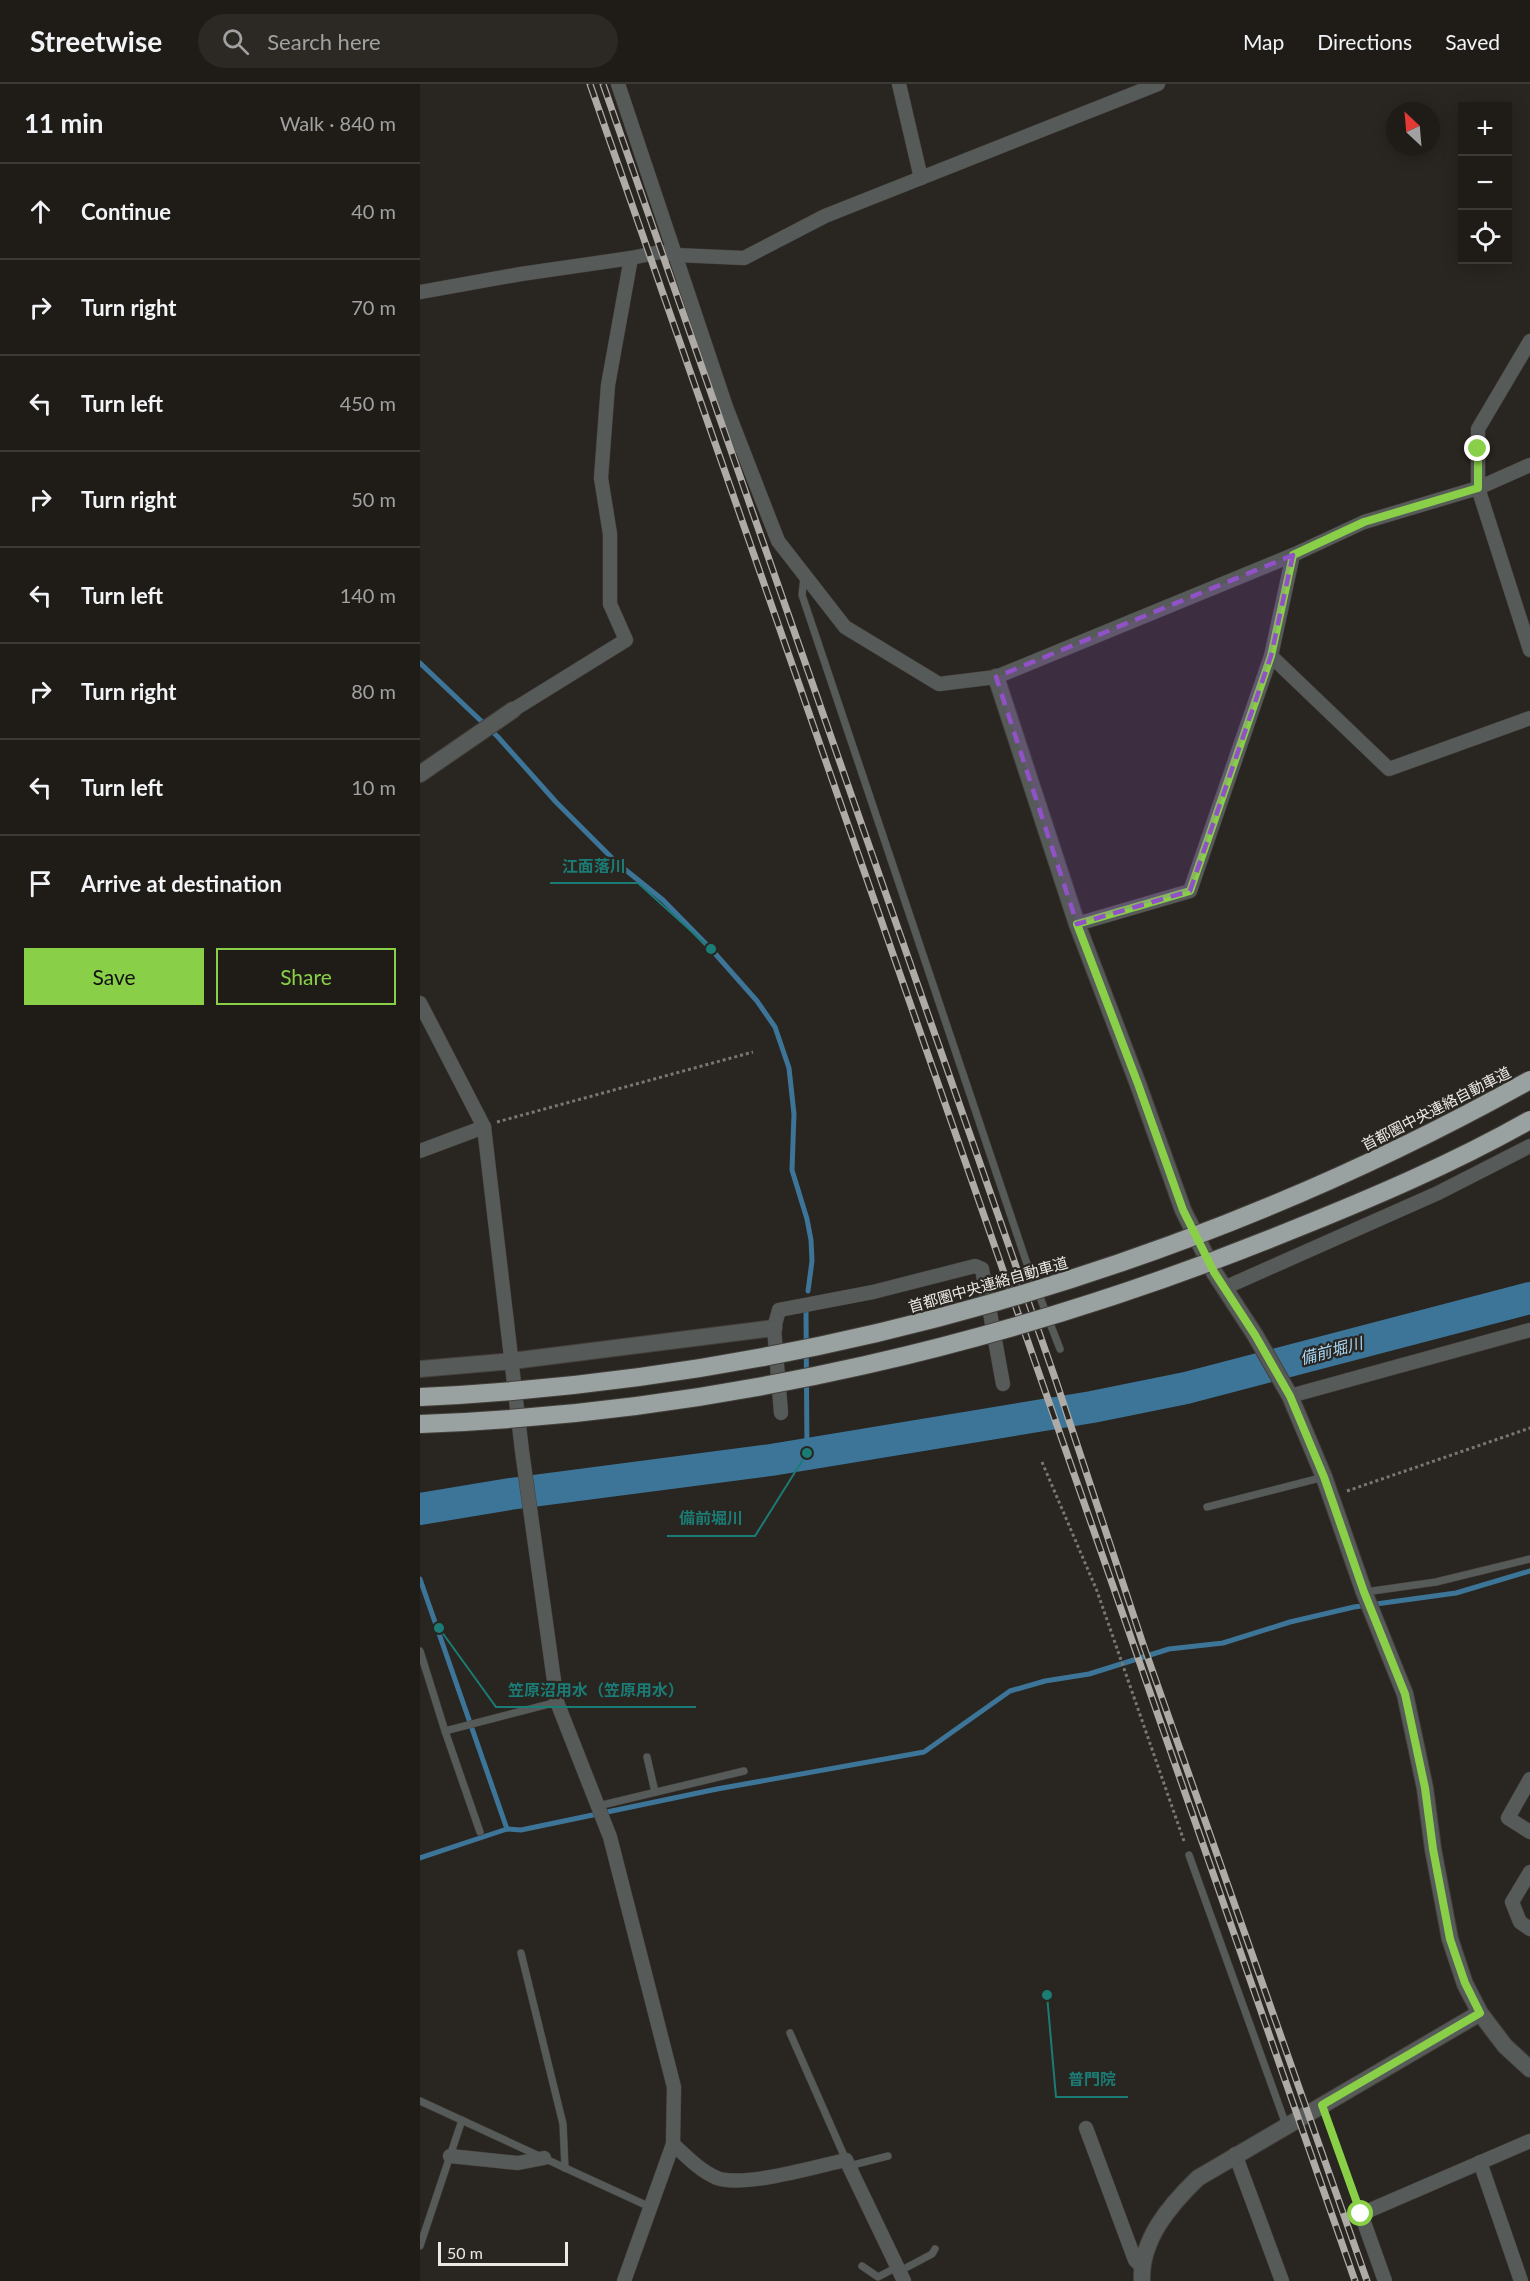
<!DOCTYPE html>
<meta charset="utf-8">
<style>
body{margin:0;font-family:Lato,"Noto Sans JP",sans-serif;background:#2c2925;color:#f1f3f6}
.controls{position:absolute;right:18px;top:18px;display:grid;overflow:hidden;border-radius:0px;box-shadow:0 3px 15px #0003}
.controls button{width:54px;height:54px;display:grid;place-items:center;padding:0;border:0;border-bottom:2px solid #3c3a37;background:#1f1c18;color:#f1f3f6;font:30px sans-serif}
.compass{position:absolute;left:966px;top:18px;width:54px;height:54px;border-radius:50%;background:#1f1c18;box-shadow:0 3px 15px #0003;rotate:334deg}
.scale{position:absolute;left:18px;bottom:15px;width:130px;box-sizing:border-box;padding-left:6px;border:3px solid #ebe9e5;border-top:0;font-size:16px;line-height:21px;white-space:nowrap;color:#ebe9e5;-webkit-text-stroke:4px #292520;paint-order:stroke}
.stop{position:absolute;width:18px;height:18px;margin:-14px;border:4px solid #89cf48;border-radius:50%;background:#fff}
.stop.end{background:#89cf48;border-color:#fff;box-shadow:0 2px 6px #0008}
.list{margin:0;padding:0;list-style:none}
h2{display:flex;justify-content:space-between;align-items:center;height:78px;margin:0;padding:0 24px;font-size:26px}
h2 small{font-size:20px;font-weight:400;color:#a1a1a2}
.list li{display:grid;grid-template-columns:39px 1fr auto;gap:18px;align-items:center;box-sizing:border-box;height:96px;padding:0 24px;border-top:2px solid #3c3a37}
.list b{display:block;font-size:22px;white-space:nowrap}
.list em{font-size:20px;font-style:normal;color:#a1a1a2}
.actions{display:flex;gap:12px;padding:18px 24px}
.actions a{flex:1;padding:14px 0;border:2px solid #89cf48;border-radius:0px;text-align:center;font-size:21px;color:#89cf48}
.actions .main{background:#89cf48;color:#111}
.icon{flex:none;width:33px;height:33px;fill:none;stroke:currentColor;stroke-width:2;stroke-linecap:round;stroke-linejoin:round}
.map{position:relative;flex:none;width:1110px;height:2197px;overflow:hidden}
header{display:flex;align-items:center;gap:36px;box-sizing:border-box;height:84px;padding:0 30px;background:#1f1c18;border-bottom:2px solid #3c3a37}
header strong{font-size:28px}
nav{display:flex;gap:33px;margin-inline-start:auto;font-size:21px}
.search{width:420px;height:54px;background:#2c2925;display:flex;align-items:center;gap:15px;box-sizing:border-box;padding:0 21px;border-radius:33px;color:#a1a1a2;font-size:22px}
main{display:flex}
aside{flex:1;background:#1f1c18}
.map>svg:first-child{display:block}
</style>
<header>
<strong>Streetwise</strong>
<div class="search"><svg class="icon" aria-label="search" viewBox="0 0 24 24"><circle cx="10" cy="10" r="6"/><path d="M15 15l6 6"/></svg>Search here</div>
<nav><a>Map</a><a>Directions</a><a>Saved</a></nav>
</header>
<main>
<aside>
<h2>11 min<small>Walk · 840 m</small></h2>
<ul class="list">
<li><svg class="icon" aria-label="ahead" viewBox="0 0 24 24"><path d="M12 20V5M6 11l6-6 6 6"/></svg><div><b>Continue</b></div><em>40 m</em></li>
<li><svg class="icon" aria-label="right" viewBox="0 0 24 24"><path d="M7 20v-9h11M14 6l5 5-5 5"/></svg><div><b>Turn right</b></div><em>70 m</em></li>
<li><svg class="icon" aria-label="left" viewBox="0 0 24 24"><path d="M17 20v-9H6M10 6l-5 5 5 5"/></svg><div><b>Turn left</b></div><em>450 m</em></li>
<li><svg class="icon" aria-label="right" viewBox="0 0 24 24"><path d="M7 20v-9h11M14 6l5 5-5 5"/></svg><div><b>Turn right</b></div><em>50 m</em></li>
<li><svg class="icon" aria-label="left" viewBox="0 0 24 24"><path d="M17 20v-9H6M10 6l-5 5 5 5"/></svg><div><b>Turn left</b></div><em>140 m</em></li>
<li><svg class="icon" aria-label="right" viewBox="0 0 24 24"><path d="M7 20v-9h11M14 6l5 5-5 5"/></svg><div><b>Turn right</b></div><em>80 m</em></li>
<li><svg class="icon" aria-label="left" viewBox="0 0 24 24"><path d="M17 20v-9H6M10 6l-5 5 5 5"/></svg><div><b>Turn left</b></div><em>10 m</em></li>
<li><svg class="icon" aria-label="arrive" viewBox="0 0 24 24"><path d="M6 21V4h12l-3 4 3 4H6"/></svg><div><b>Arrive at destination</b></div></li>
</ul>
<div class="actions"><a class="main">Save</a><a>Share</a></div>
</aside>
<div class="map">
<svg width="1110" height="2197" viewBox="0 0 1110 2197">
<rect width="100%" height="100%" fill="#292520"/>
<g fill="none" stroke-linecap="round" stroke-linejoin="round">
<g stroke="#3d7599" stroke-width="5">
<polyline points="0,579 78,653 136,718 197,779 243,816 291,865 337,917 355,943 369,984 374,1030 372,1086 387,1135 391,1156 392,1177 388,1207"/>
<polyline points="386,1228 387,1369"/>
<polyline points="0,1495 87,1745"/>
<polyline points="0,1774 87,1745 101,1746 297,1705 504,1668 590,1607 625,1597 669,1590 749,1565 803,1559 870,1538 934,1523 1036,1509 1110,1487"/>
</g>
<polyline stroke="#3d7599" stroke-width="32" points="0,1425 90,1410 351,1376 672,1323 766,1304 1110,1214"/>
<defs>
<g id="service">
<polyline points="384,493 382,511 606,1177 640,1265"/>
<polyline points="787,1423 904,1393"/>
<polyline points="945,1508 1016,1498 1110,1475"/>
<polyline points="0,1567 25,1647 137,1618"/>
<polyline points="25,1647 60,1748"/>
<polyline points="227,1673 235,1708"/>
<polyline points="178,1722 324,1687"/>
<polyline points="769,1771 866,2041"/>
<polyline points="101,1869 143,2040 145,2084"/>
<polyline points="370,1949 426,2076"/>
<polyline points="0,2017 230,2123"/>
<polyline points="429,2082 468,2072"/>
<polyline points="0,2162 42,2036"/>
<polyline points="442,2182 458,2193 477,2183"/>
<polyline points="480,2187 512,2170 515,2165"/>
</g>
<g id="minor">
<polyline points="198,0 306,323 358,457 425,543 519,600 576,593 873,471 944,438 1058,404 1110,381"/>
<polyline points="479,0 501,94"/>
<polyline points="0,208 101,190 211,174 240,168 256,171 324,174 405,132 738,0"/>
<polyline points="1110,257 1058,345 1058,404 1110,566"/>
<polyline points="851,572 969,685 1110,634"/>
<polyline points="93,626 206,556 190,520 190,450 181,394 188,301 211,174"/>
<polyline points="657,840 770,807 851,572 873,471"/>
<polyline points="0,919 64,1043 0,1067"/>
<polyline points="64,1043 102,1367 137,1618 190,1753 254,2003 253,2060 204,2197"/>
<polyline points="804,1204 1018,1109 1110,1062"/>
<polyline points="870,1312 1110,1246"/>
<polyline points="361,1329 354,1244 359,1226 453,1208 555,1182 562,1185 583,1300"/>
<polyline points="1110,1695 1088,1734 1110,1748"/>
<polyline points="1110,1788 1092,1818 1100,1838 1110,1845"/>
<polyline points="666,2044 715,2176 722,2183"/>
<path d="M253,2060C266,2072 280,2087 297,2094C324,2104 397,2082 426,2076L484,2197"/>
<polyline points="815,2070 862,2197"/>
<polyline points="30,2072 98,2079 124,2074"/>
<polyline points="1060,2078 1101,2197"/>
<polyline points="965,2197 941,2130 1110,2057"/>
</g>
<g id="tertiary">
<polyline points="576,593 657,840 718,1000 763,1126 794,1188 835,1251 870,1312 904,1393 944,1508 985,1610 1005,1704 1013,1765 1030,1855 1045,1900 1060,1929 1085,1962 1110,1985"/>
<polyline points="0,690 93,626"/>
<polyline points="0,1285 92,1277 354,1244"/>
<path d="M722,2197C720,2156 750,2121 778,2094L1060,1929"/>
</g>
</defs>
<use href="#service" stroke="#44403c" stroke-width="8"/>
<use href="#minor" stroke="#44403c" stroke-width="15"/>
<use href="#tertiary" stroke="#44403c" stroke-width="18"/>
<g stroke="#7a7772" stroke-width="3" stroke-dasharray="3 3" stroke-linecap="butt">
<polyline points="77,1038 333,968"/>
<polyline points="622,1378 677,1507 765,1760"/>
<polyline points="927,1407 1110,1344"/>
<polyline points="907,2036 935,2117"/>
</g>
<use href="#service" stroke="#565a59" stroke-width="7"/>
<use href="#minor" stroke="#565a59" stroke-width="14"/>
<use href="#tertiary" stroke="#565a59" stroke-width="16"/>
<defs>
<g id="rail">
<polyline points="170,0 935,2197"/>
<polyline points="183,0 636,1297 723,1560 947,2197"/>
</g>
</defs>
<use href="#rail" stroke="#aeaba7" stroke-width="7"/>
<use href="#rail" stroke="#292520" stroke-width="4.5" stroke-dasharray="14" stroke-linecap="butt"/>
<defs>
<g id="motorway-bridge">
<path d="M0,1313C388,1295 771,1185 1110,996"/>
<path d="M0,1340C299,1329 595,1259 872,1146C952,1114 1034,1079 1110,1036"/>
</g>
</defs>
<use href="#motorway-bridge" stroke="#44403c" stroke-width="20" stroke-linecap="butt"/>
<use href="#motorway-bridge" stroke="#99a2a0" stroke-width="18"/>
</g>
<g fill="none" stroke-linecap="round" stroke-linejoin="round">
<polyline stroke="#89cf48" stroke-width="8" points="941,2130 902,2021 1060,1929 1045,1899 1030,1855 1013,1765 1005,1704 985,1610 944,1508 904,1393 870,1312 835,1251 794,1188 763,1126 718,1000 657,840 770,807 851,572 873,471 944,438 1058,404 1058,365"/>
</g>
<path fill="#9152c7" fill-opacity="0.2" stroke="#9152c7" stroke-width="4.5" stroke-dasharray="12 8" stroke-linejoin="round" d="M873,471L851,572L770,807L657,840L576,593Z"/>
<g text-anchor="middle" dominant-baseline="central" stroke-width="4.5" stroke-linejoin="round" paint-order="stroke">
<g font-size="15" fill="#ebe9e5" stroke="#292520">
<text transform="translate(1016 1024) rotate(-27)">首都圏中央連絡自動車道</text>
<text transform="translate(568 1200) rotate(-16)">首都圏中央連絡自動車道</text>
</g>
<g font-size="16" font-style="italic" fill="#a8d8f8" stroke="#292520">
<text transform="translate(911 1266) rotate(-15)">備前堀川</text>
</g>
</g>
<path fill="none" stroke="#1a7c74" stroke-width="2" d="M291 865L218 799H130M387 1369L335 1452H247M19 1544L76 1623H276M627 1911L636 2013H708"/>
<g fill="#1a7c74" stroke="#292520" stroke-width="2">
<circle cx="291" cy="865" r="6"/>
<circle cx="387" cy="1369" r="6"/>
<circle cx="19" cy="1544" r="6"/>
<circle cx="627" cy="1911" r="6"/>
</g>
<g font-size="16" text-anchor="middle" font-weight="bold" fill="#1a7c74" stroke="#292520" stroke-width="4.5" stroke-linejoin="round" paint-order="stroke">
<text x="174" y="788">江面落川</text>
<text x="291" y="1440">備前堀川</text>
<text x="176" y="1612">笠原沼用水（笠原用水）</text>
<text x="672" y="2001">普門院</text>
</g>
</svg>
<div class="controls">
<button>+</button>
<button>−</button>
<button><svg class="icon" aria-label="locate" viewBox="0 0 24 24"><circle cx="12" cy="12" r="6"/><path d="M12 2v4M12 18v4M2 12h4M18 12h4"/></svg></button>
</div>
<svg class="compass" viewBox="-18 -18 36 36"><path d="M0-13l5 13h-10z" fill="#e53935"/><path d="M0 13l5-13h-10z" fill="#a1a1a2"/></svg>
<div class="scale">50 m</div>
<div class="stop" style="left:941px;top:2130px"></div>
<div class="stop end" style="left:1058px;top:365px"></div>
</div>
</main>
